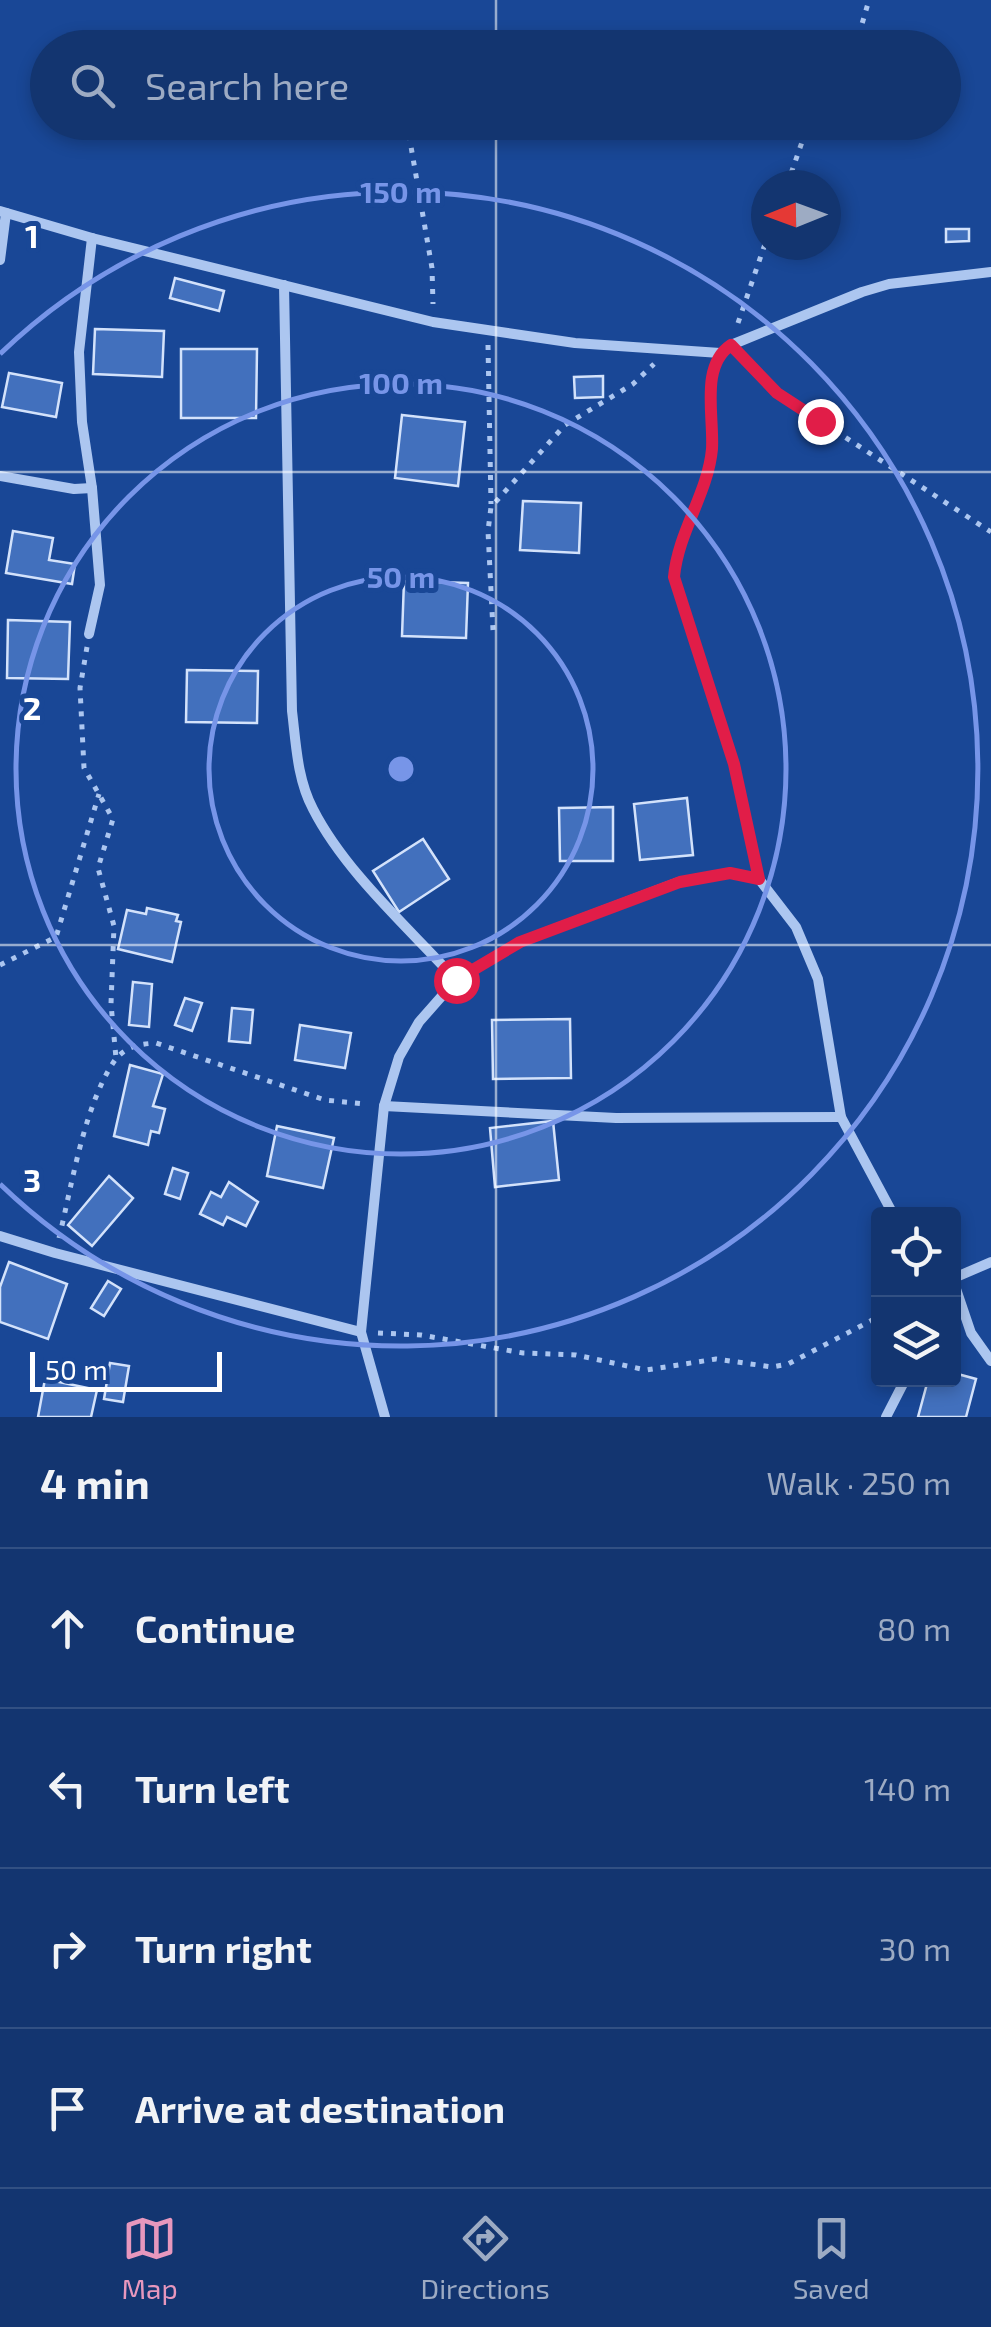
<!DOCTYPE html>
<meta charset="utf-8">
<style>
body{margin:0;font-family:"Exo 2",sans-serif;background:#1c3d75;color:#f1f3f6}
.controls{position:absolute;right:30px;bottom:30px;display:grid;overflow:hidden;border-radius:10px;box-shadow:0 5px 15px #0003}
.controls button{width:90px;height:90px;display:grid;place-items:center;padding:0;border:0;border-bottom:2px solid #325083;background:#133570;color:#f1f3f6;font:50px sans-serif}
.compass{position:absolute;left:751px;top:170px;width:90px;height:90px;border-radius:50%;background:#133570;box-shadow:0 5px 15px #0003;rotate:269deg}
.scale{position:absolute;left:30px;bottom:25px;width:192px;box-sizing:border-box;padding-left:10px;border:5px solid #fff;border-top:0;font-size:28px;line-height:35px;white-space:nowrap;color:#fff;-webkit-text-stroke:8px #194796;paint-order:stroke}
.stop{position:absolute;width:30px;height:30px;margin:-22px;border:8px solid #e11d48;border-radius:50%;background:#fff}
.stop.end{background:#e11d48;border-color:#fff;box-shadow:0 2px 10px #0008}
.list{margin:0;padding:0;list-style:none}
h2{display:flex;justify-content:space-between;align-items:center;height:130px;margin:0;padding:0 40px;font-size:42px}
h2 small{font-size:32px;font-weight:400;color:#9dabc3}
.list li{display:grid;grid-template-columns:65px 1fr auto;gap:30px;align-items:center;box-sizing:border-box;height:160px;padding:0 40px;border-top:2px solid #325083}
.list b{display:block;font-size:38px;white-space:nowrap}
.list em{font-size:32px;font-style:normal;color:#9dabc3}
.icon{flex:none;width:55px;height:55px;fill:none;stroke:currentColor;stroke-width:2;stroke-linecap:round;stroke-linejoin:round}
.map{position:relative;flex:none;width:991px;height:1417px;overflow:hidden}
.search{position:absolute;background:#133570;box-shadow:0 5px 15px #0003;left:30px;right:30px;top:30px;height:110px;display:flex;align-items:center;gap:25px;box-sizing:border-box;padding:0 35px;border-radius:55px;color:#9dabc3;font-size:38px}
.sheet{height:770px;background:#133570}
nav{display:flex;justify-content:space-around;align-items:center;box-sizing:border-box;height:140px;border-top:2px solid #325083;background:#133570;font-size:28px;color:#9dabc3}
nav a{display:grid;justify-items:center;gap:5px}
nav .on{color:#e797bd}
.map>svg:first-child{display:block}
</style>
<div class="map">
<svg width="991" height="1417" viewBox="0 0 991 1417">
<rect width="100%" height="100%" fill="#194796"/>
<g fill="#4270bd" stroke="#d3e2fb" stroke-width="2.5">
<polygon points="946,229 969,229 969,241 946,242"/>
<polygon points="175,278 224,291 219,311 170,298"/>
<polygon points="95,329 164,331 162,377 93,374"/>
<polygon points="181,349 257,349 256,418 181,418"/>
<polygon points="9,373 62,383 56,417 2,407"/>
<polygon points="603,376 603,397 575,398 574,377"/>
<polygon points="402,415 465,422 458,486 395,478"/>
<polygon points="523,501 581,503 579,553 520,550"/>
<polygon points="13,531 53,538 49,560 75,564 72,584 6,573"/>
<polygon points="404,581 468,583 466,638 402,636"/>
<polygon points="8,620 70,622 68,679 7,678"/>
<polygon points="187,670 258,671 257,723 186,722"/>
<polygon points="687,798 693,855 640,860 634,804"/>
<polygon points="613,807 613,861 560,861 559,808"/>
<polygon points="423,839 449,879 399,912 373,871"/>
<polygon points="147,908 178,915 176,921 181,922 172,962 118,949 127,910 146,914"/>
<polygon points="133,982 152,984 149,1027 129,1025"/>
<polygon points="185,998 202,1003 192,1031 175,1025"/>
<polygon points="232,1008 253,1010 250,1043 229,1041"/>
<polygon points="570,1019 571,1078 493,1079 492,1020"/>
<polygon points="300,1025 351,1033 345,1068 295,1060"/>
<polygon points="130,1065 163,1074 153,1106 165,1109 159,1133 151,1131 148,1145 114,1136"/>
<polygon points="553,1121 559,1180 495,1187 490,1128"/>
<polygon points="277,1126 334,1138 323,1188 267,1176"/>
<polygon points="173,1168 188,1173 180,1199 165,1194"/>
<polygon points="109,1176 133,1198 92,1246 68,1225"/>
<polygon points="229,1182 258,1202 246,1226 227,1217 223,1225 200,1214 211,1192 221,1197"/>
<polygon points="9,1262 67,1284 48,1339 0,1322 0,1287"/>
<polygon points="108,1281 121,1289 104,1316 91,1308"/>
<polygon points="110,1363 129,1366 123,1402 104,1399"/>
<polygon points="954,1373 976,1379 966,1417 918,1417 928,1380 954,1380"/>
<polygon points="45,1379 97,1390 91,1417 38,1417"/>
</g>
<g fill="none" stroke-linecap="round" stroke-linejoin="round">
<g stroke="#acc6f0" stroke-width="5" stroke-dasharray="5 8" stroke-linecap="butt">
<polyline points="855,48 869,0"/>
<polyline points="409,135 432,268 433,304"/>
<polyline points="787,185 809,122"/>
<polyline points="738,323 766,241"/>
<polyline points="488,345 491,504"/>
<polyline points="744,358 777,393 991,532"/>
<polyline points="493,630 488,531 491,507 565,425 633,384 654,364"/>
<polyline points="87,647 80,688 84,768 113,819 98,868 114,926 111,1004 116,1058"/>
<polyline points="0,965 56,937 99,794"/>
<path d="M59,1238C72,1185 84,1105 115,1060C126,1046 140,1044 156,1043L325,1100L366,1104"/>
<polyline points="378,1333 421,1335 523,1353 576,1355 646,1370 716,1359 772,1367 788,1364 878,1317"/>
</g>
<g stroke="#acc6f0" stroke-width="10">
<polyline points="0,211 92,238 433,322 575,343 720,353"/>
<polyline points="0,260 6,213"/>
<path d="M284,285L292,711C296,743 297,779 313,809C345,872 409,928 456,980"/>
<polyline points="0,476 74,489 92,488"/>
<polyline points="89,634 100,585 92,488 82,422 79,352 92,238"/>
<path d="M759,879L734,764L674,577C678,532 708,493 712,448C714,416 700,366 731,345L862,292L889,284L991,272"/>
<polyline points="384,1106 616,1118 841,1117"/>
<polyline points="0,1236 55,1253 361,1332"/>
<polyline points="954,1278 991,1262"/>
<polyline points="954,1283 971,1333 991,1361"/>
<polyline points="385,1417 361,1332 384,1106 399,1057 419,1022 456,980 520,942 679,882 729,873 759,879 796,927 818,979 841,1117 893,1214"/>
<polyline points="886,1417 905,1380"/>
</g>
</g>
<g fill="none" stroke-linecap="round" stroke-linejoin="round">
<path stroke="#e11d48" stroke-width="12" d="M456,980L520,942L680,882L730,873L759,879L734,764L674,577C678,532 708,493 712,449C714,415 700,366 731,345L777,393L820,421"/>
</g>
<path fill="none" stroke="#fff" stroke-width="2.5" stroke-opacity="0.55" d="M496,0V48M496,122V1417M0,472H991M0,945H991"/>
<g fill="none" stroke="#7795e8" stroke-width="5">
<circle cx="401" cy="769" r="192"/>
<circle cx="401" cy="769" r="385"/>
<path d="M0 354A577 577 0 1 1 0 1184"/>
</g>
<g font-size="32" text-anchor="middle" font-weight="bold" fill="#fff" stroke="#194796" stroke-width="10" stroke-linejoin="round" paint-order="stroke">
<text x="32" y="248">1</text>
<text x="32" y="720">2</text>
<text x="32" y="1192">3</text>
</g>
<circle cx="401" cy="769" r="15" fill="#7795e8" stroke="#194796" stroke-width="5"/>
<g font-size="30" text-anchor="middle" font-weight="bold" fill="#7795e8" stroke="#194796" stroke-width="10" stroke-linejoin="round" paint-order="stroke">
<text x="401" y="203">150 m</text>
<text x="401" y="394">100 m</text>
<text x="401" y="588">50 m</text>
</g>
</svg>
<div class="controls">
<button><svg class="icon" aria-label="locate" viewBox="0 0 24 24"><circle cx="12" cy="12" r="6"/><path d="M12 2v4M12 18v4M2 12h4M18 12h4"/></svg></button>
<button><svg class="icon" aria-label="layers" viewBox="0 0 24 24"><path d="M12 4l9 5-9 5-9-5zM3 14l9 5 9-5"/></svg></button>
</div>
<svg class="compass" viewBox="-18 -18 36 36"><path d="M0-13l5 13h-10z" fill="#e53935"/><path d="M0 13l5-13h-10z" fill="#9dabc3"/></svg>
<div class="scale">50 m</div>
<div class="stop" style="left:456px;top:980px"></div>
<div class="stop end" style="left:820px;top:421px"></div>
<div class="search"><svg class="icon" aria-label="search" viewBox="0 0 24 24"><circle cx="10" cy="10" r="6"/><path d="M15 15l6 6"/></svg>Search here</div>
</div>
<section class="sheet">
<h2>4 min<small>Walk · 250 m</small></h2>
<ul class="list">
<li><svg class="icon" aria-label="ahead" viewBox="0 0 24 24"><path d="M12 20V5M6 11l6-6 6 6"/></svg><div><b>Continue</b></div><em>80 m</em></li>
<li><svg class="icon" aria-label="left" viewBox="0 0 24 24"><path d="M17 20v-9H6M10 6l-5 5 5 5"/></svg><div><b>Turn left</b></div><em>140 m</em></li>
<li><svg class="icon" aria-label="right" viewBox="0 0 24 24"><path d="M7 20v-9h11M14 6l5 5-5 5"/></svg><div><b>Turn right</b></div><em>30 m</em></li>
<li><svg class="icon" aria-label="arrive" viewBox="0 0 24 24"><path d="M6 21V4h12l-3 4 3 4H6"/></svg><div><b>Arrive at destination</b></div></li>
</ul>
</section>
<nav>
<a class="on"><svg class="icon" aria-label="map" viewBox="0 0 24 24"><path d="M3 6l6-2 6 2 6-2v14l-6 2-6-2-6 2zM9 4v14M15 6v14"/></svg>Map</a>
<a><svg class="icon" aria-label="directions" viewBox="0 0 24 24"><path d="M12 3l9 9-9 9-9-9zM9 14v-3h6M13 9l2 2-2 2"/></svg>Directions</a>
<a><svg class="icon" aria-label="saved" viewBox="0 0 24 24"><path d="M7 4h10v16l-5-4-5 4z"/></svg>Saved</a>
</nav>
